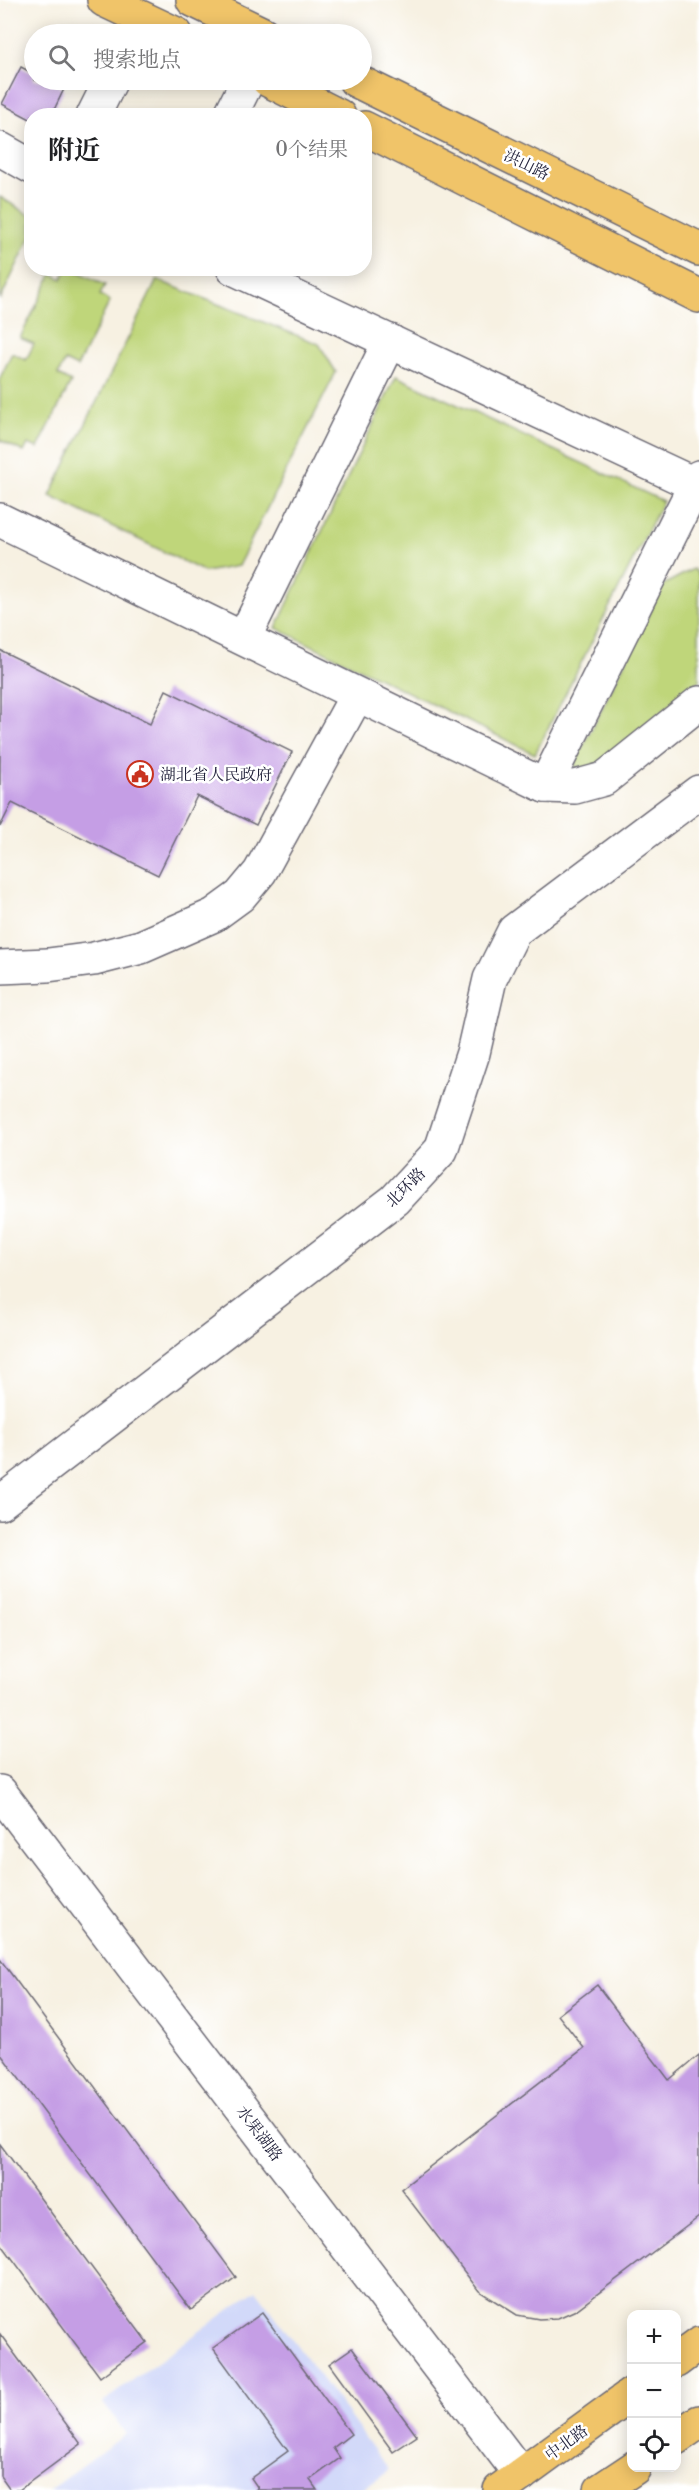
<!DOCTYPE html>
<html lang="zh">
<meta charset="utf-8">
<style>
body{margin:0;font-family:"Libre Caslon Text","Noto Serif SC",serif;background:#f2f2f2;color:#202124}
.controls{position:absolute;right:18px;bottom:18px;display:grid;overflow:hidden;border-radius:12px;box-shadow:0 3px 15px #0003}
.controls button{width:54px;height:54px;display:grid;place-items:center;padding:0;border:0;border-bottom:2px solid #e0e0e0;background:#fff;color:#202124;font:30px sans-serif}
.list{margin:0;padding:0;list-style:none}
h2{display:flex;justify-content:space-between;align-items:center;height:78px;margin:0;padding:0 24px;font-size:26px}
h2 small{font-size:20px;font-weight:400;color:#757577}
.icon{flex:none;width:33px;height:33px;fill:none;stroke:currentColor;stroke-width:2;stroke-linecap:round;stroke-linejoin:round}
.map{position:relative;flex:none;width:699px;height:2490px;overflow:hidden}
.search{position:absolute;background:#fff;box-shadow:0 3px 15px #0003;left:24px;top:24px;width:348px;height:66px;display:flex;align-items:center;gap:15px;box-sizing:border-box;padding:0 21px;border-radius:33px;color:#757577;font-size:22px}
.panel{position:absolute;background:#fff;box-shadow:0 3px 15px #0003;left:24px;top:108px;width:348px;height:168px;border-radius:24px}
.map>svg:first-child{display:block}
</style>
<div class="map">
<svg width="699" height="2490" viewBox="0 0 699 2490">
<rect width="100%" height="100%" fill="#fff"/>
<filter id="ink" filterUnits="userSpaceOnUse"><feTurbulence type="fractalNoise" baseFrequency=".0167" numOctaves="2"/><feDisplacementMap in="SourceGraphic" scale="12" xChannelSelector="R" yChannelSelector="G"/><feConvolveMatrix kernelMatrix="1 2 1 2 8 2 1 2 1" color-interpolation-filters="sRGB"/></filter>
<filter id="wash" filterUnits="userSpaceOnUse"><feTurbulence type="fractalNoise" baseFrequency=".008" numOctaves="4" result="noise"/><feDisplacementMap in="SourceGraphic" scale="24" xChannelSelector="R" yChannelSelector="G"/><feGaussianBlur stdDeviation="1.35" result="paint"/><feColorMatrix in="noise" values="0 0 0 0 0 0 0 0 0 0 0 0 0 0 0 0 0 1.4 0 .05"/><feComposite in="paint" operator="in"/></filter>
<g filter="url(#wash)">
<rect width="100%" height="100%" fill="#f7f1e2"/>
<polygon fill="#d2d9f9" points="256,2290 389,2470 361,2490 49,2490 126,2434 103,2402"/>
<g fill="#bfd67a" stroke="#707c5a" stroke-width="1.5">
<polygon points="0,197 31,216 31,236 0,300"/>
<polygon points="67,269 73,269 105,285 100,295 110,301 77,367 65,361 58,375 71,382 38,448 28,444 24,452 0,440 0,378 12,353 26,360 34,344 20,338 52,274 62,279"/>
<polygon points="157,280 319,344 336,372 238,566 205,572 50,496"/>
<polygon points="396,376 663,501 535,754 276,628"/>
<polygon points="693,569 699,575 699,681 592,769 573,767 663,585"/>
</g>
<g id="blocks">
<g fill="#c59ee5">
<polygon points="21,67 34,74 34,80 45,80 64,89 51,116 32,116 32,120 2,104"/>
<polygon points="0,650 150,724 166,690 292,752 256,825 197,796 158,875 12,803 0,827"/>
<polygon points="0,1959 236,2277 191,2310 0,2053"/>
<polygon points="597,1985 669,2080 699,2055 699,2217 576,2310 558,2318 539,2319 517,2315 479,2291 401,2189 584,2048 558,2015"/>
<polygon points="0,2144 147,2342 100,2377 0,2242"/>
<polygon points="262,2313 351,2434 333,2448 340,2458 310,2480 317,2490 255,2490 258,2488 251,2478 288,2451 213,2348"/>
<polygon points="0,2334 81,2444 19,2490 10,2490 0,2476"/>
<polygon points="352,2348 417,2436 393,2452 329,2364"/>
</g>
</g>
</g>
<g filter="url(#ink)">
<use href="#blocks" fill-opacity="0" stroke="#6d6a75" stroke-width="1.5"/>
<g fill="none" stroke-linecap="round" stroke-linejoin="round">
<defs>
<g id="minor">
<polyline points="93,116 111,80"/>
<polyline points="230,116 248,80"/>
<polyline points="0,149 32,167"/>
<polyline points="233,268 696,485 699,491"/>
<polyline points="0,520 545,786 575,787 604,779 699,703"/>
<polyline points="244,638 390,341"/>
<polyline points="545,786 699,477"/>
<polyline points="0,967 48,965 94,959 141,947 214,915 240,896 260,872 357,695"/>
<polyline points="0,1503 395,1200 441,1150 473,1053 490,979 514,931 699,792"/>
<polyline points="0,1792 521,2475"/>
</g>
<g id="major">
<polyline points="104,0 176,34"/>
<polyline points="193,0 263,34"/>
<polyline points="268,80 339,116"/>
<polyline points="355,80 699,249"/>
<polyline points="364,128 699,296"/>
<polyline points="676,2361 699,2344"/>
<polyline points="676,2438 699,2422"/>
<polyline points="500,2490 632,2394"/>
<polyline points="601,2490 634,2468"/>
</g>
</defs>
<use href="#minor" stroke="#6d6a75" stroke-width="36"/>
<use href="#major" stroke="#6d6a75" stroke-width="36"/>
<use href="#minor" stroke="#fff" stroke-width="33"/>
<use href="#major" stroke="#f0c469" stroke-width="33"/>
</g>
</g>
<defs>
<symbol id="civic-ring" viewBox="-11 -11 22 22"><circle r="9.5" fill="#fff" stroke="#c8321e" stroke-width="1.5"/><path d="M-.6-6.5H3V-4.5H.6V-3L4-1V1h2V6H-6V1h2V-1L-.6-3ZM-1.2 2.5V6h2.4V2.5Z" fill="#c8321e"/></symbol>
</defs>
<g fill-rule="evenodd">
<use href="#civic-ring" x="125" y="759" width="30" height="30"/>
</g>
<g text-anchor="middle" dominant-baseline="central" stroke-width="5" stroke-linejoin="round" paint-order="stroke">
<g font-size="16" fill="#22223b" stroke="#fff">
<text transform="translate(527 164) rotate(26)">洪山路</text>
<text transform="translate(405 1187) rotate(-45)">北环路</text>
<text transform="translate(260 2133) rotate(53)">水果湖路</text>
<text transform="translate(566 2442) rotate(-36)">中北路</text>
</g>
<g font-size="16" fill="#22223b" stroke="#fff" text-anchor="start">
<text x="160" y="774">湖北省人民政府</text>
</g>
</g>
</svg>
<div class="controls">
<button>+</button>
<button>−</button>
<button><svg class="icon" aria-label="locate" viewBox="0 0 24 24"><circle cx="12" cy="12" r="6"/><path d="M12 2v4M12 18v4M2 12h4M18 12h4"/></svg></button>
</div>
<div class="search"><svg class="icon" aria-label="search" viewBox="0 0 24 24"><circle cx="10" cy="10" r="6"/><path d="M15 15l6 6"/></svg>搜索地点</div>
<section class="panel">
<h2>附近<small>0个结果</small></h2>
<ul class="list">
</ul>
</section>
</div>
